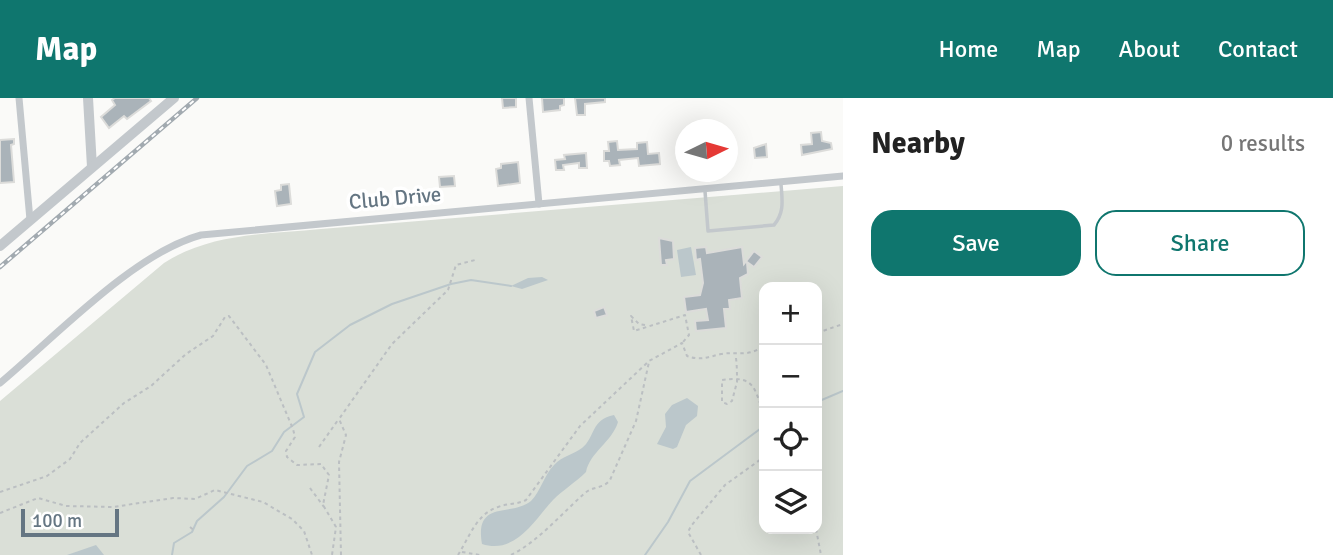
<!DOCTYPE html>
<meta charset="utf-8">
<style>
body{margin:0;font-family:Signika,sans-serif;background:#f2f2f2;color:#222}
.controls{position:absolute;right:21px;bottom:21px;display:grid;overflow:hidden;border-radius:14px;box-shadow:0 7px 28px #0002}
.controls button{width:63px;height:63px;display:grid;place-items:center;padding:0;border:0;border-bottom:2px solid #e0e0e0;background:#fff;color:#222;font:35px sans-serif}
.compass{position:absolute;left:675px;top:21px;width:63px;height:63px;border-radius:50%;background:#fff;box-shadow:0 7px 28px #0002;rotate:85deg}
.scale{position:absolute;left:21px;bottom:18px;width:98px;box-sizing:border-box;padding-left:7px;border:4px solid #657683;border-top:0;font-size:19px;line-height:24px;white-space:nowrap;color:#657683;-webkit-text-stroke:5px #fff;paint-order:stroke}
.list{margin:0;padding:0;list-style:none}
h2{display:flex;justify-content:space-between;align-items:center;height:91px;margin:0;padding:0 28px;font-size:30px}
h2 small{font-size:23px;font-weight:400;color:#767676}
.actions{display:flex;gap:14px;padding:21px 28px}
.actions a{flex:1;padding:16px 0;border:2px solid #0f766e;border-radius:21px;text-align:center;font-size:24px;color:#0f766e}
.actions .main{background:#0f766e;color:#fff}
.icon{flex:none;width:38px;height:38px;fill:none;stroke:currentColor;stroke-width:2;stroke-linecap:round;stroke-linejoin:round}
.map{position:relative;flex:none;width:843px;height:457px;overflow:hidden}
header{display:flex;align-items:center;gap:42px;box-sizing:border-box;height:98px;padding:0 35px;background:#0f766e;color:#fff}
header strong{font-size:33px}
nav{display:flex;gap:38px;margin-inline-start:auto;font-size:24px}
main{display:flex}
aside{flex:1;background:#fff}
.map>svg:first-child{display:block}
</style>
<header>
<strong>Map</strong>
<nav><a>Home</a><a>Map</a><a>About</a><a>Contact</a></nav>
</header>
<main>
<div class="map">
<svg width="843" height="457" viewBox="0 0 843 457">
<rect width="100%" height="100%" fill="#fafaf8"/>
<path fill="#dadfd7" fill-rule="evenodd" d="M843,88V457H0V303L164,165C210,135 267,136 321,131ZM764,189H817V431H764Z"/>
<g fill="#bbc7cb">
<polygon points="691,149 696,177 681,179 677,152"/>
<polygon points="542,179 548,182 522,191 511,188 528,180"/>
<polygon points="687,300 698,308 697,318 686,327 677,349 673,351 657,346 666,329 665,316 672,307"/>
<path d="M614,317L618,324C612,344 590,354 586,374C576,384 563,392 553,402C535,421 516,457 482,446C474,401 512,419 531,403C541,393 544,377 554,367C562,358 573,357 582,350C595,340 591,321 614,317Z"/>
<polygon points="96,447 104,457 67,457"/>
</g>
<g fill="none" stroke-linecap="round" stroke-linejoin="round">
<g stroke="#bbc7cb" stroke-width="2">
<polyline points="817,304 843,293"/>
<polyline points="172,457 174,445 192,434 197,423 224,399 247,368 272,353 284,334 304,319 297,296 315,254 350,227 392,206 451,186 471,182 511,188"/>
<polyline points="645,457 668,424 690,383 764,328"/>
</g>
</g>
<g fill="#aab3b9" stroke="#dcdcda" stroke-width="2">
<polygon points="115,0 149,0 151,3 127,21 124,18 109,30 101,19 115,7 112,2"/>
<polygon points="502,0 516,0 516,9 503,10"/>
<polygon points="542,0 564,0 564,7 560,8 560,12 543,14"/>
<polygon points="575,0 605,0 605,4 585,6 585,17 577,17"/>
<polygon points="821,34 822,43 831,45 832,51 802,57 801,47 812,46 811,35"/>
<polygon points="14,41 14,46 11,47 14,84 0,85 0,42"/>
<polygon points="617,43 618,52 637,51 637,45 647,44 648,56 659,55 660,66 639,68 638,60 619,62 620,67 610,68 609,63 604,63 604,53 609,53 608,44"/>
<polygon points="766,46 767,59 755,60 754,50"/>
<polygon points="685,51 685,62 678,63 677,52"/>
<polygon points="586,55 587,70 579,70 579,65 563,67 564,72 556,72 555,62 565,61 564,57"/>
<polygon points="518,64 520,85 498,88 496,71 501,70 501,66"/>
<polygon points="454,78 455,88 440,89 439,79"/>
<polygon points="289,86 291,106 277,108 275,93 281,92 281,87"/>
<polygon points="659,140 673,143 674,161 666,162 667,167 661,167"/>
<polygon points="706,149 707,155 742,149 744,166 754,153 762,159 754,169 747,164 748,176 740,180 742,200 729,202 730,211 724,211 726,230 696,233 695,223 708,222 706,211 686,214 684,199 700,197 703,185 700,161 696,162 695,150"/>
<polygon points="604,209 607,217 596,220 594,213"/>
</g>
<g fill="none" stroke-linecap="round" stroke-linejoin="round">
<g stroke="#bbbfc2" stroke-width="2" stroke-dasharray="3.5 3.5" stroke-linecap="butt">
<polyline points="645,227 639,226 631,218 634,233 685,217 689,237 683,244"/>
<polyline points="817,235 843,226"/>
<path d="M736,260C737,268 737,276 737,284L732,303L727,306L722,304V282C756,277 754,291 764,316"/>
<polyline points="319,349 338,322"/>
<polyline points="310,390 324,409"/>
<polyline points="0,394 47,378 70,361 80,345 124,305 151,288 186,256 213,238 225,219 229,218 266,267 293,331 295,339 286,353 287,359 297,367 321,366 329,377 323,407 336,429 332,457"/>
<polyline points="0,415 38,400 66,408 113,409 173,400 195,401 215,392 263,404 292,421 304,433 312,457"/>
<polyline points="190,429 195,433"/>
<polyline points="816,431 821,457"/>
<polyline points="462,454 480,457"/>
<polyline points="341,457 339,364 346,337 339,321 392,246 448,192 456,167 475,162"/>
<path d="M458,457C469,440 476,416 498,409C507,405 516,407 526,402L580,328L649,263L682,245L687,258C701,263 708,259 721,256C738,253 749,260 764,247"/>
<path d="M511,457C539,443 562,415 585,395C593,388 603,391 610,382L636,323L649,264"/>
<polyline points="701,457 688,434 691,428 725,387 764,359"/>
</g>
<path stroke="#c3c8cc" stroke-width="3.5" d="M705,93L708,133L774,127C785,114 782,101 781,86"/>
<g stroke="#c3c8cc" stroke-width="7">
<polyline points="19,0 30,122"/>
<polyline points="529,0 539,106"/>
<path d="M0,285C55,239 134,155 201,137L843,78"/>
</g>
<g stroke="#c3c8cc" stroke-width="10">
<polyline points="88,0 92,69"/>
<polyline points="0,148 174,0"/>
</g>
<defs>
<polyline id="rail" points="0,169 197,0"/>
</defs>
<use href="#rail" stroke="#a2aab0" stroke-width="4.5"/>
<use href="#rail" stroke="#fff" stroke-width="2" stroke-dasharray="5" stroke-linecap="butt"/>
</g>
<g text-anchor="middle" dominant-baseline="central" stroke-width="7" stroke-linejoin="round" paint-order="stroke">
<g font-size="21" fill="#657683" stroke="#fff">
<text transform="translate(395 100) rotate(-5)">Club Drive</text>
</g>
</g>
</svg>
<div class="controls">
<button>+</button>
<button>−</button>
<button><svg class="icon" aria-label="locate" viewBox="0 0 24 24"><circle cx="12" cy="12" r="6"/><path d="M12 2v4M12 18v4M2 12h4M18 12h4"/></svg></button>
<button><svg class="icon" aria-label="layers" viewBox="0 0 24 24"><path d="M12 4l9 5-9 5-9-5zM3 14l9 5 9-5"/></svg></button>
</div>
<svg class="compass" viewBox="-18 -18 36 36"><path d="M0-13l5 13h-10z" fill="#e53935"/><path d="M0 13l5-13h-10z" fill="#767676"/></svg>
<div class="scale">100 m</div>
</div>
<aside>
<h2>Nearby<small>0 results</small></h2>
<ul class="list">
</ul>
<div class="actions"><a class="main">Save</a><a>Share</a></div>
</aside>
</main>
